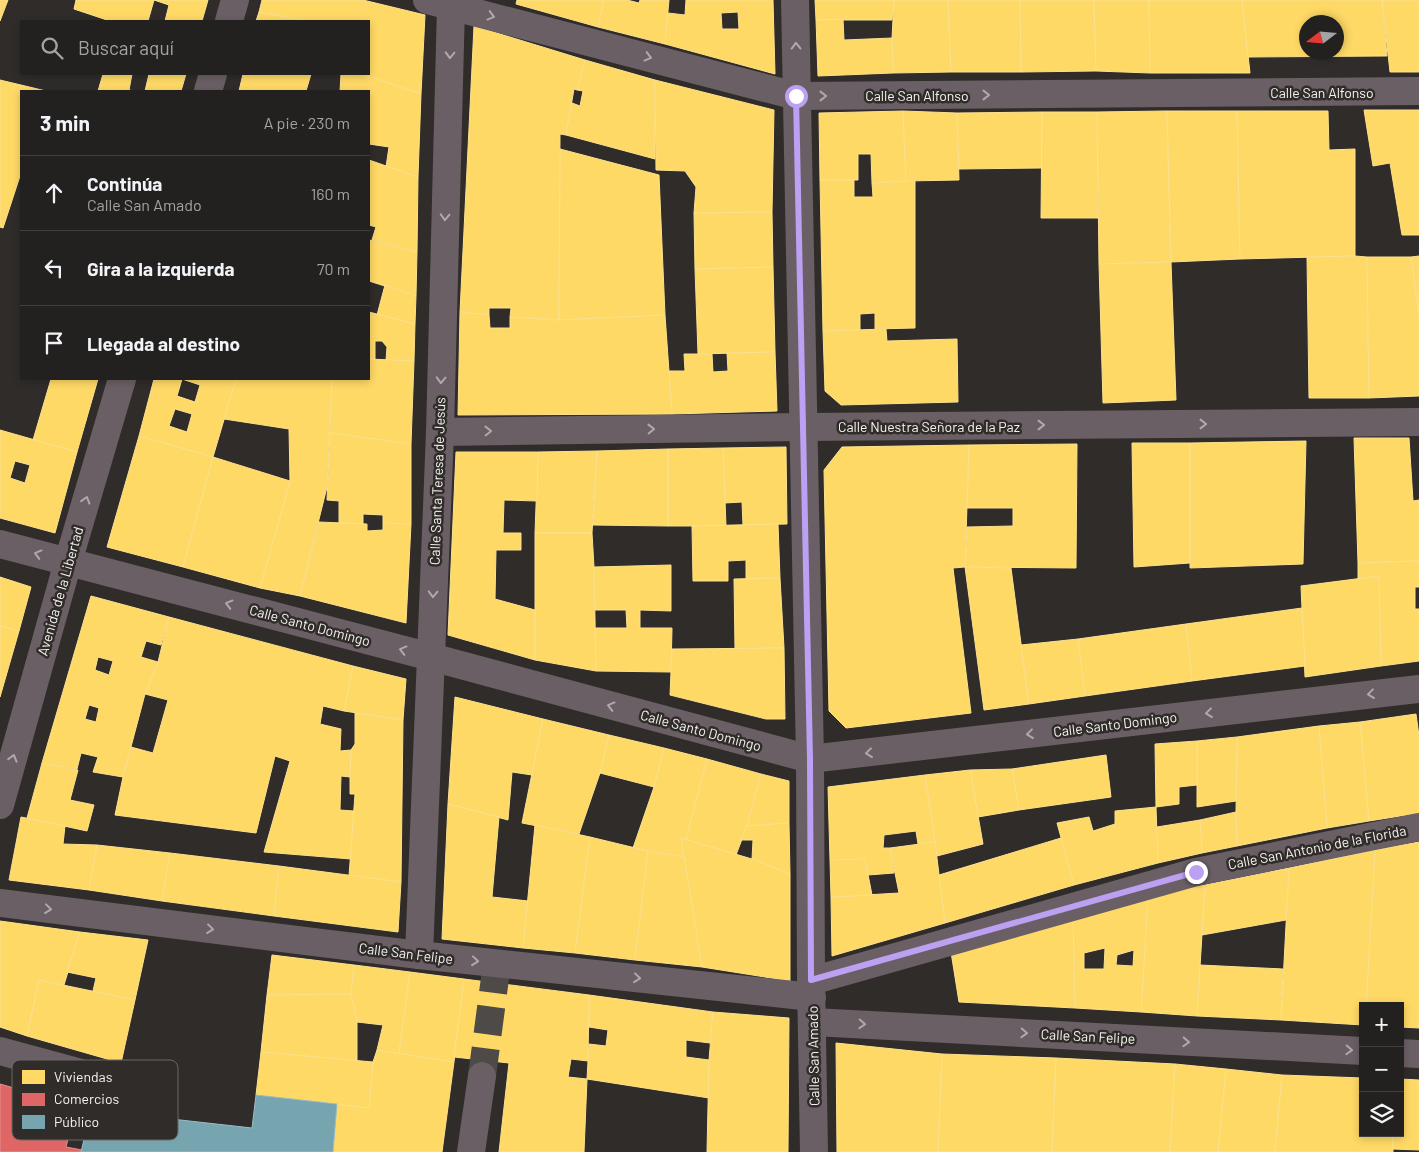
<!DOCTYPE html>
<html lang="es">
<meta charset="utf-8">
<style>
body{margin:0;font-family:Barlow,sans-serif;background:#2f2e2d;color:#f1f3f6}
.controls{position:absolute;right:15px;bottom:15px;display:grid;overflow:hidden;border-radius:0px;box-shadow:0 2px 8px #0003}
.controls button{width:45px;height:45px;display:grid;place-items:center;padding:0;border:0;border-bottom:1px solid #403e3e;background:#232120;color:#f1f3f6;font:25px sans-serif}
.compass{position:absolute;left:1299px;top:15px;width:45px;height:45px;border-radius:50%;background:#232120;box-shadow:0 2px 8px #0003;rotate:254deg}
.stop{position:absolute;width:15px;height:15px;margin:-11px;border:4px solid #bca0f2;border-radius:50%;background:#fff}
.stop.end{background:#bca0f2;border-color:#fff;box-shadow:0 1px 5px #0008}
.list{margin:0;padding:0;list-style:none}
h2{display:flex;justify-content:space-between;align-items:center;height:65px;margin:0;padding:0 20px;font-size:21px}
h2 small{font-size:16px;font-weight:400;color:#a3a3a5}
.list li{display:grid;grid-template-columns:32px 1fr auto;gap:15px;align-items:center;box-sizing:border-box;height:75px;padding:0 20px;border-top:1px solid #403e3e}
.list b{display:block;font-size:19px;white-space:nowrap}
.list p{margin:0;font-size:16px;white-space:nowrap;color:#a3a3a5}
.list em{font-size:16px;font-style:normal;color:#a3a3a5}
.icon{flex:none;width:28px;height:28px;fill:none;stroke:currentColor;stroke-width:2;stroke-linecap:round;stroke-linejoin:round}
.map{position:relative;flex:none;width:1419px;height:1152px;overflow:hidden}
.search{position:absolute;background:#232120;box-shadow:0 2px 8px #0003;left:20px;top:20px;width:350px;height:55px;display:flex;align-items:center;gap:12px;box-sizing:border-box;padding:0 18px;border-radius:0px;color:#a3a3a5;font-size:19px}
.panel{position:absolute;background:#232120;box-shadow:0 2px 8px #0003;left:20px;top:90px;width:350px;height:290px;border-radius:0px}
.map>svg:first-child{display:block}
</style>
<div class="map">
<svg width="1419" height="1152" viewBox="0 0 1419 1152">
<rect width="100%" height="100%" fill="#2f2c2a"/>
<g fill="#ffd966" stroke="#fce18f" fill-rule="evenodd">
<polygon points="0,0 8,0 0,21"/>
<polygon points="76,0 208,0 202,21 165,21 169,5 154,0 148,21 151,21 110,21 74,9"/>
<polygon points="262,0 363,0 425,15 421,94 362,74 369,74 369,21 307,21 259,12"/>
<polygon points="517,0 604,0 598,27 516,4"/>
<polygon points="604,0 627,0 639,3 640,0 669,0 665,44 598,27"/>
<path d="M686,0H773L775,74L665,44L668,13L685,15ZM738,12L739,29H722L721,13Z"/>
<polygon points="815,0 894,0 892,20 816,20"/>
<polygon points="894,0 948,0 951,72 893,73 892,38"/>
<polygon points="948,0 1020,0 1021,72 951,72"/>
<polygon points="1020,0 1094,0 1096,71 1021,72"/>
<polygon points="1094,0 1149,0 1150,73 1096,71"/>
<polygon points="1149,0 1242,0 1250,73 1150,73"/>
<path d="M1242,0H1382L1387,56L1248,57ZM1306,22H1336V52H1306Z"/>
<polygon points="1382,0 1419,0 1419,72 1390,72"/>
<polygon points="259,12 307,21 256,21"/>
<polygon points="843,19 844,40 892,38 893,73 818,76 816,20"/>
<polygon points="474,26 585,60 577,90 574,89 566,135 560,134 559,320 510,317 511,308 489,308 489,315 460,312"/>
<polygon points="585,60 655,80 655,159 566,135 572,103 580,106 583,91 577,90"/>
<polygon points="103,74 132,74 129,90 135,91 98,91"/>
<polygon points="148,74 186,74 181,91 145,91 149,74"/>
<polygon points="243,74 311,74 306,91 239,91"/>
<polygon points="341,74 362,74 421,94 418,177 386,167 389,147 369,144 369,91 340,91"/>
<polygon points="0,80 46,91 21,91 21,173 3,228 0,227"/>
<polygon points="655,80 774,110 772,212 694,213 696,187 685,171 656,170"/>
<polygon points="1364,110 1419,110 1419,235 1402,235 1390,163 1373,166"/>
<polygon points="903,111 906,181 872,183 871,154 858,154 858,180 820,180 819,113"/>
<polygon points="903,111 957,113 959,180 906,181"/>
<polygon points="1164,111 1167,111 1171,262 1099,264 1097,112"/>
<polygon points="1167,111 1237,111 1240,259 1171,262"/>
<polygon points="1237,111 1328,111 1329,150 1355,149 1355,256 1240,259"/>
<polygon points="1042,112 1042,168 959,169 957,113"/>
<polygon points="1042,112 1097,112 1098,218 1041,218"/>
<polygon points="560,149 659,175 665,315 559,320"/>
<polygon points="369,160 418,177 417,252 372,240 376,227 369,225"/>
<polygon points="820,180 854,180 854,197 873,197 872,183 915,181 915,328 875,329 875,313 860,314 860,330 823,331"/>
<polygon points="772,212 773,267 695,269 694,213"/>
<polygon points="369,240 417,252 416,296 369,281"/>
<polygon points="1355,256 1367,257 1369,398 1309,398 1307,257"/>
<polygon points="1419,256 1419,317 1411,257"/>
<polygon points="1367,257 1411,257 1419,317 1419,396 1369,398"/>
<polygon points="1171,262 1176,400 1103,403 1099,264"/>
<polygon points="773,267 775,352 698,354 695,269"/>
<polygon points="385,285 416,296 415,324 377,315"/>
<polygon points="369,312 415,324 414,361 386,360 387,347 382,341 375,341 375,360 369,359"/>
<polygon points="460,312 489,315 490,328 510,328 510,317 559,320 665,315 672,414 458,415"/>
<polygon points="886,329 887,341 957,339 958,402 841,405 825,391 823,331"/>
<polygon points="775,352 777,411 672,414 669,371 685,371 684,354 712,354 713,372 728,371 727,353"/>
<polygon points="369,359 414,361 411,444 330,433 332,379 369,379"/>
<polygon points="51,379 98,379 77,452 33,440"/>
<path d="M154,379H236L213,457L139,436ZM182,379L200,385L195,402L177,396ZM175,409L192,414L187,432L169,426Z"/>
<polygon points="236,379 332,379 327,487 300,596 260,588 290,481 289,429 224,419"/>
<path d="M0,430L77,452L55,533L0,518ZM15,461L30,465L25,483L10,478Z"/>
<polygon points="330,433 411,444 411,524 383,523 383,515 363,514 363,524 339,523 339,501 327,500"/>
<polygon points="139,436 213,457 183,567 107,547"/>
<polygon points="1354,438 1409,438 1413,501 1419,500 1419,561 1358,563"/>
<polygon points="1306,441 1303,564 1190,568 1190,443"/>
<polygon points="1132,443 1190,443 1190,563 1134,567"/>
<polygon points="1077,444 1076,568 965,567 967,527 1013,526 1013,508 967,508 969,445"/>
<polygon points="969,445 965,567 953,568 971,713 846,728 829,711 824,470 842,447"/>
<polygon points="786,447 787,524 743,525 742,502 725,503 723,448"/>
<polygon points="723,448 726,526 668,526 668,449"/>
<polygon points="668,449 668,526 593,525 597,451"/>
<polygon points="597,451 592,533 535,533 538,452"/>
<polygon points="456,452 538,452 537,501 504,500 503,533 521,533 521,550 496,550 495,599 535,610 535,660 448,635"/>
<polygon points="213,457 290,481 260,588 183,567"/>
<polygon points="319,522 367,524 367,531 383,530 383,523 411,524 406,623 300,596"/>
<polygon points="778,524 780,578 746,579 746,560 728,561 728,581 693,581 692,526"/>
<polygon points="535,533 592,533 594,567 596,671 535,660"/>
<polygon points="1419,561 1419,587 1415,587 1415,609 1419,609 1419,661 1381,666 1379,576 1358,579 1358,563"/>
<polygon points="671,565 671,611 640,610 640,628 672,628 671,672 596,671 595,628 627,628 626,610 595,610 594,567"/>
<polygon points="965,567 1011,568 1029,704 984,710"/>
<polygon points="1379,576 1381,666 1305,677 1301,586"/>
<polygon points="0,577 31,587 19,631 0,626"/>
<polygon points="780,578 784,648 735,649 734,579"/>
<path d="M91,596L169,617L161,645L146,641L141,657L158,662L145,694L123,777L93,772L98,757L81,753L77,769L42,763ZM98,657L113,661L109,675L95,670ZM89,705L99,708L96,722L85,719Z"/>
<polygon points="1302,608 1305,666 1192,681 1186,624"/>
<polygon points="169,617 353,666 344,711 323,706 320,724 341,729 340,751 351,750 350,777 341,776 340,810 354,811 351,859 264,852 290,761 275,756 256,833 115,815 123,777 131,747 153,753 168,700 145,694 158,662"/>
<polygon points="1186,624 1192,681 1085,696 1078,639"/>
<polygon points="0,626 19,631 0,697"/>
<polygon points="1078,639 1085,696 1029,704 1021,645"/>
<polygon points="784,648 785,719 766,719 670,695 672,649"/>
<polygon points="353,666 406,679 403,720 344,711"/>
<polygon points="455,697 543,719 532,775 512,772 508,820 448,804"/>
<polygon points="355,713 403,720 401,882 349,876 355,794 350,794 350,777 351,750 355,744"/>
<polygon points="1416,714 1419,736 1419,813 1369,821 1360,722"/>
<polygon points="543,719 609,735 600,773 579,834 522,823"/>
<polygon points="1360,722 1369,821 1327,828 1319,726"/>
<polygon points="1319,726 1327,828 1237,846 1236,812 1237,737"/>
<polygon points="609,735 664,748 654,787 600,773"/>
<polygon points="1237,737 1236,801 1197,807 1197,741"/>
<polygon points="1197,741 1197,785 1179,787 1179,804 1156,807 1155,744"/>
<polygon points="664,748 707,759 686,840 681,838 684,857 633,848 654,787"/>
<polygon points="1106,755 1111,797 1019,810 1012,769"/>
<polygon points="707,759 761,774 747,826 736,855 686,840"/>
<polygon points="42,763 78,770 70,800 94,805 87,831 27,818"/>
<polygon points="1012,769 1019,810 978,817 970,770"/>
<polygon points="970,770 983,844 937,856 925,775"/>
<polygon points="761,774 789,781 789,823 747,826"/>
<polygon points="925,775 935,842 918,844 916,831 884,835 883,848 890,848 894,873 868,875 865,859 830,860 828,787"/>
<polygon points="448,804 499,817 492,897 528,901 523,948 442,939"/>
<polygon points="1156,807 1158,863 1074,885 1057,823 1089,817 1093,831 1115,824 1115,811"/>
<polygon points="1236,812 1237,846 1202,853 1200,820"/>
<polygon points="21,817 65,826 63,844 97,845 89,890 9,880"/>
<polygon points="1200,820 1202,853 1158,863 1157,827"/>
<polygon points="789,823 790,874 752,859 753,840 740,840 747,826"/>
<polygon points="535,825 590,837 575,953 523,948"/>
<polygon points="590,837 648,851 635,960 575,953"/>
<polygon points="681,838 752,859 790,874 790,981 702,967"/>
<polygon points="1061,838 1074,885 945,923 939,875"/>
<polygon points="935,842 945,923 832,956 831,897 899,893 890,848"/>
<polygon points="1419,842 1419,1028 1400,1027 1400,1006 1366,1006 1375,850"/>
<polygon points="97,845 170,853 162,901 89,890"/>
<polygon points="1375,850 1366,1006 1363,1006 1363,1025 1281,1020 1289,868"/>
<polygon points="648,851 684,857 702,967 635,960"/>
<polygon points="170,853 279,866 274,916 162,901"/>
<polygon points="865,859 872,895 831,897 830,860"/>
<polygon points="279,866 401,882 398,932 274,916"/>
<polygon points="1289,868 1286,920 1202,935 1205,885"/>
<polygon points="1205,885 1197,1016 1141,1012 1148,896"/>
<path d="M1148,896L1141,1012L1075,1008L1073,918ZM1105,948L1104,969H1084V953ZM1134,950L1133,966L1116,965L1117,955Z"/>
<polygon points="1073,918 1075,1008 959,1002 951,952"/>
<polygon points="0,921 80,932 64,985 39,980 27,1036 0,1027"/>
<polygon points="80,932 148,940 135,1000 93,991 96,978 67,972"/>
<polygon points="272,955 354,965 351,994 267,995"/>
<polygon points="354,965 410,972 399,1054 377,1050 383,1025 357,1022 351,994"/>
<polygon points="1200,965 1283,969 1281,1020 1197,1016"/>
<polygon points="410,972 464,979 454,1062 399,1054"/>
<polygon points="464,979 589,995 588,1061 571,1059 568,1077 587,1079 584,1152 499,1152 509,1063 454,1057"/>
<polygon points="39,980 135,1000 121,1063 27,1036"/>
<polygon points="351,994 357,1022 357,1061 261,1052 267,995"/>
<polygon points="589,995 713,1012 710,1043 686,1040 686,1057 709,1060 709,1098 587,1079 589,1044 606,1046 608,1030 589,1027"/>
<polygon points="713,1012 789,1018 788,1152 707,1152 709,1060"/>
<polygon points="836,1043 942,1054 938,1152 837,1152"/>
<polygon points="377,1050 454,1062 442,1152 333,1152 337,1104 369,1108 373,1062"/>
<polygon points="261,1052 373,1062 369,1108 256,1095"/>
<polygon points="942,1054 1056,1058 1052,1152 938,1152"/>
<polygon points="1056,1058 1175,1064 1170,1152 1052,1152"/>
<polygon points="1175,1064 1226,1069 1218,1152 1170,1152"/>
<polygon points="1226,1069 1282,1075 1275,1152 1218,1152"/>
<polygon points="1282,1075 1363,1078 1363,1133 1393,1133 1393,1152 1275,1152"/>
<polygon points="1400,1079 1419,1080 1419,1150 1393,1149 1393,1133 1400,1133"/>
</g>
<path fill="#e06666" stroke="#e6908f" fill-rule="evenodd" d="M0,1084L91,1110L86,1135L70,1131L66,1147L82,1150L81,1152H0ZM19,1119L34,1122L30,1138L16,1135Z"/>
<polygon fill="#76a5af" stroke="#9cbcc2" points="256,1095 337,1104 333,1152 81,1152 91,1110 252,1128"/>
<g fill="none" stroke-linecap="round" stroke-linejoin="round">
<polyline stroke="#4d4a48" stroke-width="28" stroke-dasharray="28 14" stroke-linecap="butt" points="482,1076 497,963"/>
<g stroke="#6a5f64" stroke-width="28">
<polyline points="229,21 235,0"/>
<polyline points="208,91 213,74"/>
<polyline points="0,805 68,562 122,379"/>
<polyline points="811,981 1196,872 1419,827"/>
<polyline points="471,1152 482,1076"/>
</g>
<g stroke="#6a5f64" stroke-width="28">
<polyline points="427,0 796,96 1419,91"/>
<polyline points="795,0 810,759 811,981 814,1152"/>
<polyline points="440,432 803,427 1419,422"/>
<polyline points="0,544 431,657 810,759 1419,689"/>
<polyline points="0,903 419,955 812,997"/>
<polyline points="419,955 440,432 451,6"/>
<polyline points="813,1022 1363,1051"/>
<polyline points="0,1051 118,1083"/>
<polyline points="1400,1053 1419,1054"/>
</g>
</g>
<defs><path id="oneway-chevron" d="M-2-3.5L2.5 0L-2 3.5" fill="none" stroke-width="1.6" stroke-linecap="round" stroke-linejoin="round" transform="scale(1.25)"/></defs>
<g stroke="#b0a9aa">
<use href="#oneway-chevron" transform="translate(491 16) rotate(15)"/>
<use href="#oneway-chevron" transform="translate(796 46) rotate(-91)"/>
<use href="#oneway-chevron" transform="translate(450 55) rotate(92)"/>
<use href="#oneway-chevron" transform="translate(648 57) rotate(15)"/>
<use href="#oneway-chevron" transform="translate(986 95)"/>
<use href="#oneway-chevron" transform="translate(823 96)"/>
<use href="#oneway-chevron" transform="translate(445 217) rotate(92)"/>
<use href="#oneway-chevron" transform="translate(441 380) rotate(92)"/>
<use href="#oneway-chevron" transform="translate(1203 424)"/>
<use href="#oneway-chevron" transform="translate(1041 425)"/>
<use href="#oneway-chevron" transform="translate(651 429) rotate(-1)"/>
<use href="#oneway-chevron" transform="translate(488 431) rotate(-1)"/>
<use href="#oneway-chevron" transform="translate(86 500) rotate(-73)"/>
<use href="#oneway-chevron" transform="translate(38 554) rotate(-165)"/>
<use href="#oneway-chevron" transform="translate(433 594) rotate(92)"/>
<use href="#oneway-chevron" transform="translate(229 604) rotate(-165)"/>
<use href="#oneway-chevron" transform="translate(403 650) rotate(-165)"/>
<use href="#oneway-chevron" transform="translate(1371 694) rotate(173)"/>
<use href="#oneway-chevron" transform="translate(611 706) rotate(-165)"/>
<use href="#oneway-chevron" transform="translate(1209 713) rotate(173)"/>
<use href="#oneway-chevron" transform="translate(1030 734) rotate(173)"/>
<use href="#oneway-chevron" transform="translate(869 753) rotate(173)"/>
<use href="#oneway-chevron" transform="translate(13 758) rotate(-74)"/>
<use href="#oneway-chevron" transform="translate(48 909) rotate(7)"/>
<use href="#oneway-chevron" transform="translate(210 929) rotate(7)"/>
<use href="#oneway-chevron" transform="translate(475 961) rotate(6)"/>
<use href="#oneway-chevron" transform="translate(637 978) rotate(6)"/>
<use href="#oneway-chevron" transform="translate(862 1024) rotate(3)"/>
<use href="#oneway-chevron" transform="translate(1024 1033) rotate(3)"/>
<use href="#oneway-chevron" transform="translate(1186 1042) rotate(3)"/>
<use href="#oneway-chevron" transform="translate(1349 1050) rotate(3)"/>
</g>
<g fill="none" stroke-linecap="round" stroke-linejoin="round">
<polyline stroke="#bca0f2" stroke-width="6" points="796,96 810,759 811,980 1196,872"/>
</g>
<g text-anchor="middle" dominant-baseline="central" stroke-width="5" stroke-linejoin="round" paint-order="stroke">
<g font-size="14" fill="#f5f3f0" stroke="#302c29">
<text x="1322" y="92">Calle San Alfonso</text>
<text x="917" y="95">Calle San Alfonso</text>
<text x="929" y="426">Calle Nuestra Señora de la Paz</text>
<text transform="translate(437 481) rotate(-88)">Calle Santa Teresa de Jesús</text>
<text transform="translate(60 591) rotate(-74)">Avenida de la Libertad</text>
<text transform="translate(310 625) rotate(15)">Calle Santo Domingo</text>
<text transform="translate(1115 724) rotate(-7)">Calle Santo Domingo</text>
<text transform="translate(701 730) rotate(15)">Calle Santo Domingo</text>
<text transform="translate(1317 847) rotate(-11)">Calle San Antonio de la Florida</text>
<text transform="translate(406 953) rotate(7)">Calle San Felipe</text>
<text transform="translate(1088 1036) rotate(3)">Calle San Felipe</text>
<text transform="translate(813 1056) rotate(-91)">Calle San Amado</text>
</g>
</g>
<rect x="12" y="1060" width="166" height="80" rx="8" fill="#302c29" stroke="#6b6865" stroke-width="1"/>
<rect x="22" y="1070" width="23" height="14" fill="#ffd966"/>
<rect x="22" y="1093" width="23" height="13" fill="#e06666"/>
<rect x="22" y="1115" width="23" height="14" fill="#76a5af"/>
<g font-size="14" fill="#f5f3f0">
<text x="54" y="1082">Viviendas</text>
<text x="54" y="1104">Comercios</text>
<text x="54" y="1127">Público</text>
</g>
</svg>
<div class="controls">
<button>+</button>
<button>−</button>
<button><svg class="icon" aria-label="layers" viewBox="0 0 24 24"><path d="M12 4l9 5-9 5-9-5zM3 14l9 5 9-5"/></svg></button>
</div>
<svg class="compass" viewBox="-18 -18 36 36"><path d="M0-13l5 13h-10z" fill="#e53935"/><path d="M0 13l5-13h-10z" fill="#a3a3a5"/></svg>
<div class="stop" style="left:796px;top:96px"></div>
<div class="stop end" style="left:1196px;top:872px"></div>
<div class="search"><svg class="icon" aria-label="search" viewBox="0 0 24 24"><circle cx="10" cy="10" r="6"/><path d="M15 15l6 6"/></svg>Buscar aquí</div>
<section class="panel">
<h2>3 min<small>A pie · 230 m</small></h2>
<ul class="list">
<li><svg class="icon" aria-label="ahead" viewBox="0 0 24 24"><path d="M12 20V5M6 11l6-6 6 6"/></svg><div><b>Continúa</b><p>Calle San Amado</p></div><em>160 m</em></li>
<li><svg class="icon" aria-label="left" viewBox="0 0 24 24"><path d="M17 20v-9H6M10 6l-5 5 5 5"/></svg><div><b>Gira a la izquierda</b></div><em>70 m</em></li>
<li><svg class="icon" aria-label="arrive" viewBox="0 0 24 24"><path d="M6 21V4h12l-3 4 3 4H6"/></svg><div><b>Llegada al destino</b></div></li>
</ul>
</section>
</div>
